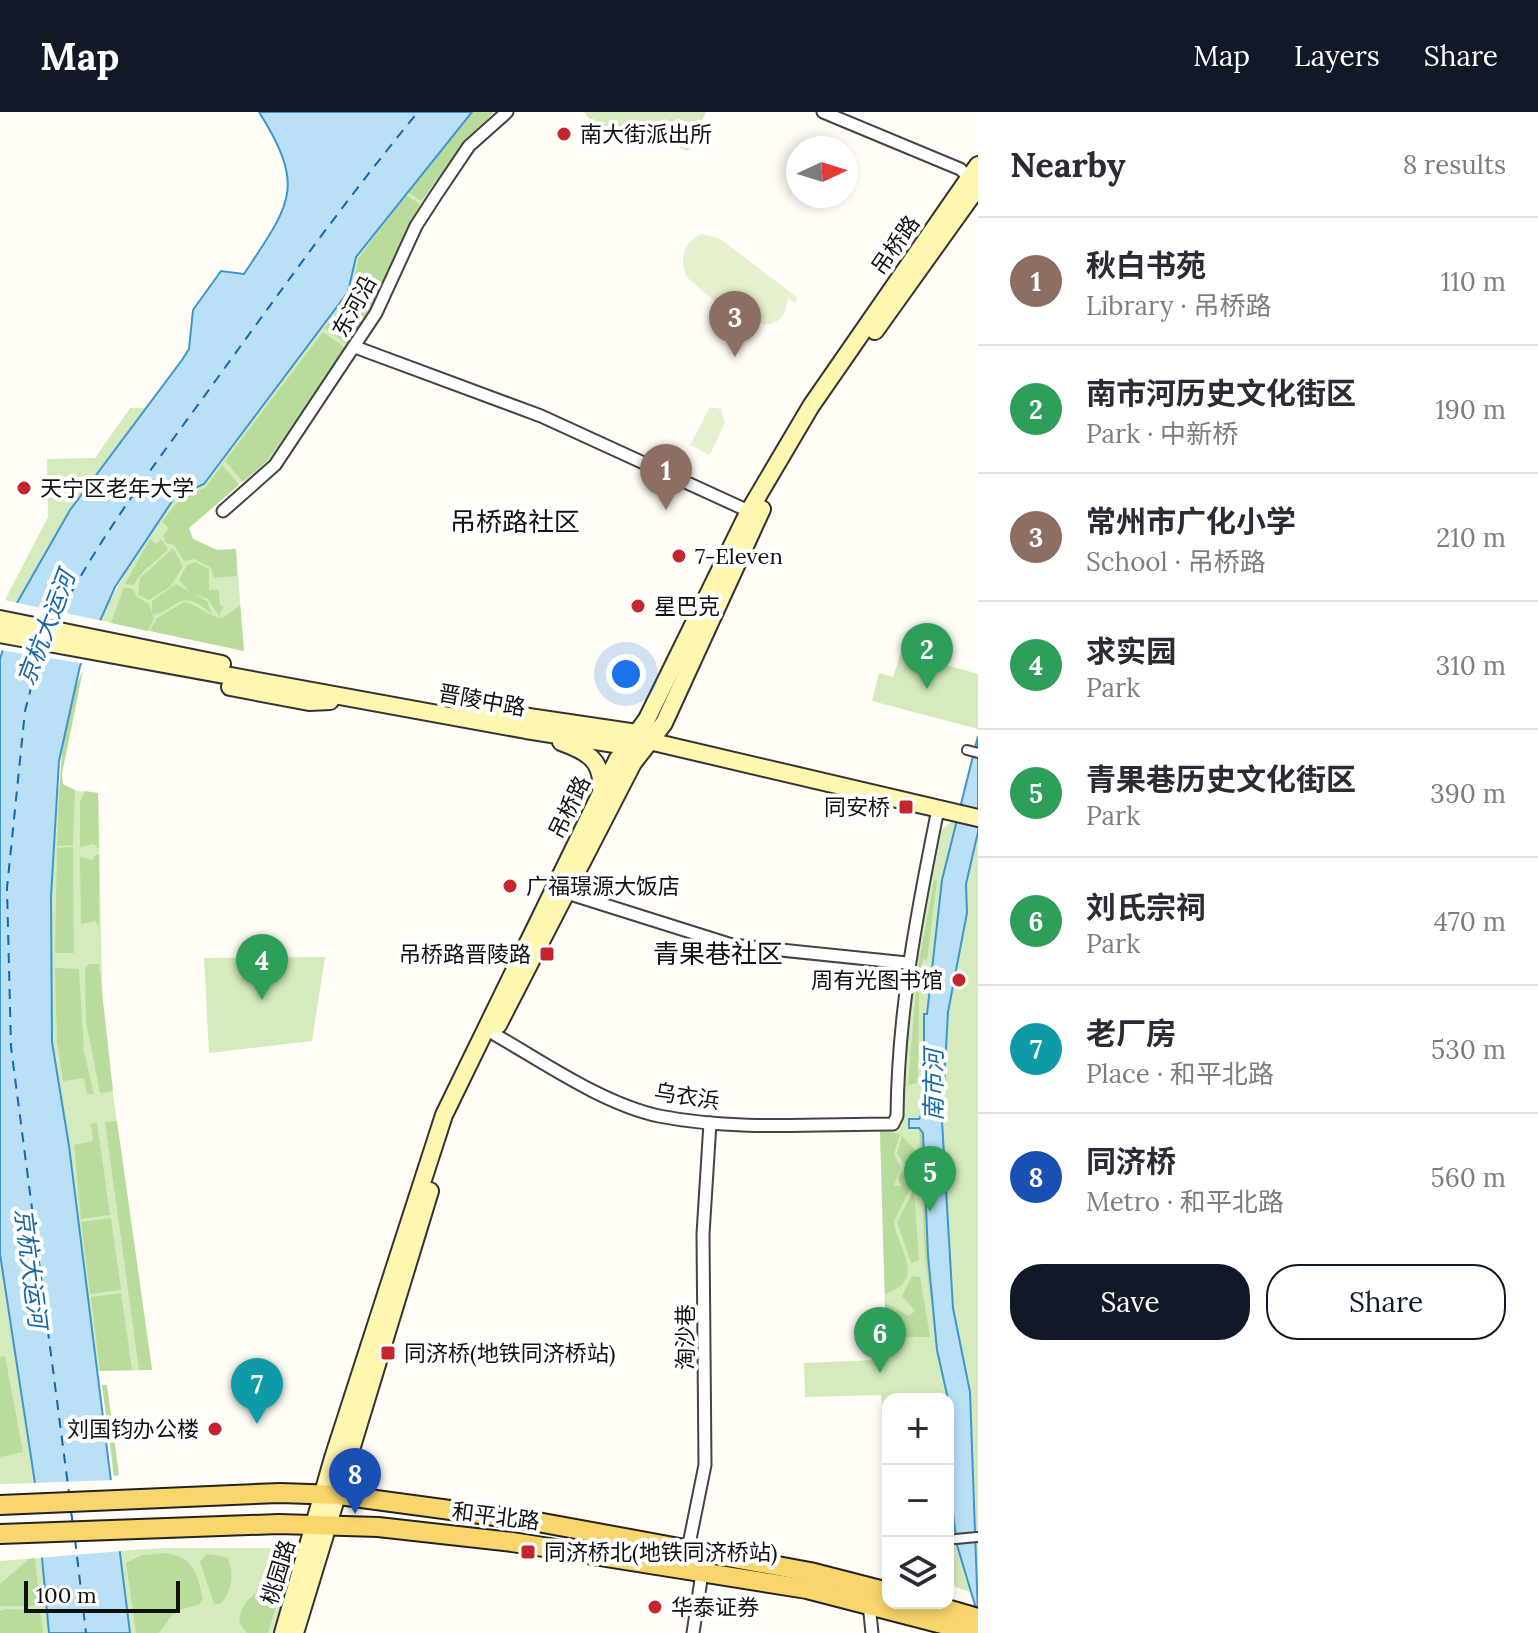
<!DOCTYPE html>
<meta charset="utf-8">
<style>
body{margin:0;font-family:Lora,"Noto Sans SC",serif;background:#f2f2f3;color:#2b2b33}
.controls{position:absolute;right:24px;bottom:24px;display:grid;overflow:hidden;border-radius:16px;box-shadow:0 4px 12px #0003}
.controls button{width:72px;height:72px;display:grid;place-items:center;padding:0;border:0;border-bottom:2px solid #e1e1e2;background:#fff;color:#2b2b33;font:40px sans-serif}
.compass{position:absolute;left:786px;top:24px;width:72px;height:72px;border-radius:50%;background:#fff;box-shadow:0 4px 12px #0003;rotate:86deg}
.scale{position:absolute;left:24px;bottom:20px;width:156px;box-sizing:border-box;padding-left:8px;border:4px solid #111;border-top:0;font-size:22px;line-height:28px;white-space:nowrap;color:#111;-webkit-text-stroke:6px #fff;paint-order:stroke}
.you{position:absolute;left:626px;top:562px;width:28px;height:28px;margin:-20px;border:6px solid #fff;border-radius:50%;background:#1a73e8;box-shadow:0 0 0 12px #1a73e833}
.badge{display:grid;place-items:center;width:52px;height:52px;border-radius:50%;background:#111827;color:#fff;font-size:26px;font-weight:700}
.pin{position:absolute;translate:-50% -66px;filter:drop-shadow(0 2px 4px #0008)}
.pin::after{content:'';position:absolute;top:42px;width:28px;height:24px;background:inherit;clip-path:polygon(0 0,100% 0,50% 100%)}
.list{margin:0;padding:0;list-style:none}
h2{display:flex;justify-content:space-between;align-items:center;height:104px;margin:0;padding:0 32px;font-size:34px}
h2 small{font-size:26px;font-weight:400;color:#7c7c81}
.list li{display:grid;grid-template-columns:52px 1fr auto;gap:24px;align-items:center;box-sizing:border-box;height:128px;padding:0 32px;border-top:2px solid #e1e1e2}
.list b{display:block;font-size:30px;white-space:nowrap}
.list p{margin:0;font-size:26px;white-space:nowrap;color:#7c7c81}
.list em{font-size:26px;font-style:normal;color:#7c7c81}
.actions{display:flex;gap:16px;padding:24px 32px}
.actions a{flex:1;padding:18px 0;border:2px solid #111827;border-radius:32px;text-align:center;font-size:28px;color:#111827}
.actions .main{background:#111827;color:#fff}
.icon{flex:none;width:44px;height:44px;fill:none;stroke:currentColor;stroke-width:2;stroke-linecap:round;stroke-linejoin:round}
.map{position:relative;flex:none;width:978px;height:1521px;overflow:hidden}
header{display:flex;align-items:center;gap:48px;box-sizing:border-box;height:112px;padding:0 40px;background:#111827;color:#fff}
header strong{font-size:38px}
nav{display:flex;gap:44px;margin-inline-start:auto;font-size:28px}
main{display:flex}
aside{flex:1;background:#fff}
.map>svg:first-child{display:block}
</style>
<header>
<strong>Map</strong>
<nav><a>Map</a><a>Layers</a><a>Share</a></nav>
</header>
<main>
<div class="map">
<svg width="978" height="1521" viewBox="0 0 978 1521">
<rect width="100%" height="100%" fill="#fffdf5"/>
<g fill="#d5ebbd">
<path d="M472,0H494C431,53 404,131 367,201C341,251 305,306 268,348C248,370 202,392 189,416L193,427L217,438L236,437L244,539L99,508L141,433L175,385L205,372L348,180L356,145Z"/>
<polygon points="584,0 706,0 688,39 662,28 635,34 605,20 602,23"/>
<polygon points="130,296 149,296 70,398 17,491 5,488 48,405 47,347 95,346"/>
<polygon points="901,540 978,562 978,617 872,589 879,561 893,565"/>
<polygon points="58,677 98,681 103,912 152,1258 95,1259 69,1034 52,930 51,786"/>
<path d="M951,710L978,716V1483L948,1472V1287H888V1419L881,1283L805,1285L804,1251L877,1248V1239L886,1238L880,1019H896L902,1012C903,912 920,818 939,720Z"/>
<polygon points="325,845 312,929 209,941 204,846"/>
<polygon points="0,1142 35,1371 0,1372"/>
<polygon points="163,1436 270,1436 286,1442 292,1452 273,1521 130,1521 118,1439"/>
<polygon points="41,1446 49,1521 0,1521 0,1449"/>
</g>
<g fill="#b9dc9c">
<polygon points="472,0 494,0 468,27 421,89 406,79"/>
<polygon points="406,83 420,92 366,204 348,233 325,216 352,181 358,147"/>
<polygon points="323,220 345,236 267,349 243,370 225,349"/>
<polygon points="222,353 239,373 189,416 193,427 217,438 236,437 237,464 214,466 211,456 195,447 184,449 174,433 166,431 163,424 169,416 162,410 178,389 206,375"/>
<path d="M150,427L157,432L161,427L168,437C156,451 142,456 134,473L125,472Z"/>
<polygon points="173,436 183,454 170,475 149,488 138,483 140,466"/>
<polygon points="195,450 209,457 209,478 219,478 220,494 224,494 219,504 208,487 190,480 179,468 187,453"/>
<path d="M176,472L207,489L212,503C178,470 176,503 152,502V489Z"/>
<polygon points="124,475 133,477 137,485 149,492 154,506 148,519 111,511"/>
<path d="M184,490C200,493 207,505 223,506L240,493L244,539L150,519L157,506Z"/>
<path d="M83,558L62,662L63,672L75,678L73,733L57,734C60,677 58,609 83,558Z"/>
<polygon points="85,679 98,681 99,737 93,732 80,735 80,690"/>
<polygon points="73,735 74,841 55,841 57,736"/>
<polygon points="95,743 99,743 99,814 95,809 81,812 80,745 93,748"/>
<polygon points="934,768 937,769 927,848 923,847 920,867 916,866"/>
<polygon points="89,852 99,852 113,979 100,981 86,910 85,856"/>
<polygon points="55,856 79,857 84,940 94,982 87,982 84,966 63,969 57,930"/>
<polygon points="916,877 919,878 918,971 908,973"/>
<polygon points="117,1009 152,1258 139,1258 105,1010"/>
<polygon points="97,1011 110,1103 81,1107 74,1033 93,1029 91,1012"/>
<polygon points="919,1016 923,1021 935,1214 925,1146"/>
<path d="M880,1019L900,1022L894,1042L900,1055L894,1074H901L898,1066L902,1058L911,1075L894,1109C896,1136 929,1167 885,1182Z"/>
<polygon points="902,1024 914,1037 915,1068 897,1041"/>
<polygon points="914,1077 919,1148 911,1151 897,1110"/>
<polygon points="111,1106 121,1178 90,1182 81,1110"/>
<polygon points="912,1164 920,1165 930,1225 886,1225 885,1191 909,1204 915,1199 902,1184"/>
<polygon points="121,1181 132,1258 100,1259 91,1185"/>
<polygon points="5,1244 23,1340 0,1345 0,1245"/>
<polygon points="102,1273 107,1273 119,1363 114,1364"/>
<path d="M164,1441C193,1444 197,1460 203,1487L200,1492L175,1499L159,1521H136L126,1451L142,1443Z"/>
<path d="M206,1442L227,1445C235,1460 232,1480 220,1492H214L200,1450Z"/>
<polygon points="35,1446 40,1494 0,1494 0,1472 29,1447"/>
<path d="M273,1474H282L268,1521H247L239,1510C242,1488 253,1481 273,1474Z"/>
<polygon points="5,1497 40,1498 43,1521 0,1521 0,1499"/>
</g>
<g fill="#e6f2cf">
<path d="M701,122L719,126L798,186L795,191L788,186C781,248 706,184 687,165C679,148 683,131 701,122Z"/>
<polygon points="710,295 721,297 725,310 710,343 690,333"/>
</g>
<g fill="#b9e0f7" stroke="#3f96cf" stroke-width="2">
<path d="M259,0H472L356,145L348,180L204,372L175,385L115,475L80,554L59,649L51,785L52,930L69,1034L130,1521H49L35,1371L0,1142V547L17,491L70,398L182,248L189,237L193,198L221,159L244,162C290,92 307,76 259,0Z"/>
<polygon points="978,624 978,720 966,772 967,801 948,900 942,1009 953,1196 970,1280 978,1503 957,1433 953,1401 948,1287 937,1238 928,1143 923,1021 919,1016 909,1016 909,1007 919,1007 924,998 924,902 927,902 942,768"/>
</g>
<g fill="#fffdf5">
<polygon points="13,490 103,509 86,552 0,538"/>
<polygon points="114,1368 122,1439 37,1446 31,1371"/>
</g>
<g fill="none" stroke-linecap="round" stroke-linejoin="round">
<g stroke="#1768a6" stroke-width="2" stroke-dasharray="10 8" stroke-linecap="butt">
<path d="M55,511C99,424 159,347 216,268C282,177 347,86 418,0"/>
<polyline points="41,538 25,599 7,776 11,935 69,1381"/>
<polyline points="71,1399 73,1413"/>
<polyline points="75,1427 86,1521"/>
</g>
<defs>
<g id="pedestrian">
<polyline points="967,638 978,641"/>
<polyline points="956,1427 977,1425"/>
</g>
<g id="minor">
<polyline points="823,0 960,57 969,65"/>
<polyline points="355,235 541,304 753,401"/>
<polyline points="223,399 275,353 376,201 416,114 436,83 469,34 507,0"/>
<polyline points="567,781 732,833 907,851"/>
<path d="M494,922C543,950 603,992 659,1004C735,1019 817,1012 893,1012L897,1004C898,899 917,800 938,697"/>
<polyline points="688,1437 705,1353 703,1122 710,1011"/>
<polyline points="869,1492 872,1521"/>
<polyline points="693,1521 702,1461"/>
</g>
<g id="secondary">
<polyline points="875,219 978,75"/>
<polyline points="0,507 222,552"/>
<polyline points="0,522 526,618 627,634 649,629 978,706"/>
<polyline points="230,575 309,590 330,589"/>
<polyline points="461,595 637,621 643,625"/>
<path d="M561,630C586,639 603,648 601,676"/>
<polyline points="498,913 633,651 664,611 762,397"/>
<polyline points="283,1521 333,1346 444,1003 617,648 647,607 749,399 811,294 978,53"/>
<polyline points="295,1521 430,1079"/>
</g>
<g id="primary">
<polyline points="0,1393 280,1381 339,1383 532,1409 810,1460 888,1480"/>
<polyline points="0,1422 279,1412 378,1415 512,1430 807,1477 977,1521"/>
<polyline points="926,1491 978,1506"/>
</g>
</defs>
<use href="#pedestrian" stroke="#444" stroke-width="12"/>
<use href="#minor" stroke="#444" stroke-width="15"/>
<use href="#secondary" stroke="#333" stroke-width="20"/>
<use href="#primary" stroke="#222" stroke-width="22"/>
<use href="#pedestrian" stroke="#fff" stroke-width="8"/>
<use href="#minor" stroke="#fff" stroke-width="11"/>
<use href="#secondary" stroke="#fff6b0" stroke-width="16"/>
<use href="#primary" stroke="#f9d66b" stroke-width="18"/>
</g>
<g fill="#c4262e" stroke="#fff" stroke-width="3">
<circle cx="564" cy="22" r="8"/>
<circle cx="24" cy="376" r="8"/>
<circle cx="679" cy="444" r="8"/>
<circle cx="638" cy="494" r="8"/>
<rect x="898" y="687" width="16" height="16" rx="4"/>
<circle cx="510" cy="774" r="8"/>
<rect x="539" y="834" width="16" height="16" rx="4"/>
<circle cx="959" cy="868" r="8"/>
<rect x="380" y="1233" width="16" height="16" rx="4"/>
<circle cx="215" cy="1317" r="8"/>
<rect x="520" y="1432" width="16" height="16" rx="4"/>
<circle cx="655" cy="1495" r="8"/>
</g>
<g text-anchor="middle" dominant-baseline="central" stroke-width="8" stroke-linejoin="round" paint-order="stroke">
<g font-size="22" fill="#111" stroke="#fff" text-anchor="start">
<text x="580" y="22">南大街派出所</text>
<text x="40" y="376">天宁区老年大学</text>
<text x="695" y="444">7-Eleven</text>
<text x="654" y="494">星巴克</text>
<text x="890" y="695" text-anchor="end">同安桥</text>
<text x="526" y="774">广福璟源大饭店</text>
<text x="531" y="842" text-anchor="end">吊桥路晋陵路</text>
<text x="943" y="868" text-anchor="end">周有光图书馆</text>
<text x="404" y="1241">同济桥(地铁同济桥站)</text>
<text x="199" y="1317" text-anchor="end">刘国钧办公楼</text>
<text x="544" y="1440">同济桥北(地铁同济桥站)</text>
<text x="671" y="1495">华泰证券</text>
</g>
<g font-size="22" fill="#111" stroke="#fff">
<text transform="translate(895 133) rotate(-55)">吊桥路</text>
<text transform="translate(354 194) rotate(-61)">东河沿</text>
<text transform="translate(482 588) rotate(10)">晋陵中路</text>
<text transform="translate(569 695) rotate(-64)">吊桥路</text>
<text transform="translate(687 984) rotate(9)">乌衣浜</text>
<text transform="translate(685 1225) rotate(-90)">淘沙巷</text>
<text transform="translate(496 1404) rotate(7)">和平北路</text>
<text transform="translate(278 1460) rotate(-73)">桃园路</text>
</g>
<g font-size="24" font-style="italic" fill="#1768a6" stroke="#fff">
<text transform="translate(46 516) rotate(-69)">京杭大运河</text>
<text transform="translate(933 973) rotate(-90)">南市河</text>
<text transform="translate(31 1156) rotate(83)">京杭大运河</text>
</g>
<g font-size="26" fill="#111" stroke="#fff">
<text x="515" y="409">吊桥路社区</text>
<text x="718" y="841">青果巷社区</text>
</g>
</g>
</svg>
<div class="controls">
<button>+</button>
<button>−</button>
<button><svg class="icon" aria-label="layers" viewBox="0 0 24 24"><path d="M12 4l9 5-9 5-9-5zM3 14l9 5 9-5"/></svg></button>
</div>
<svg class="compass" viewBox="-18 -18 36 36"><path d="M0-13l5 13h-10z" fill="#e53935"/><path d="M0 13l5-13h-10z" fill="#7c7c81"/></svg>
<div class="scale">100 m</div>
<div class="you"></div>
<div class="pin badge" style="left:666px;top:398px;background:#8d6e63">1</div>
<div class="pin badge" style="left:927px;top:577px;background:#2e9e5b">2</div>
<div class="pin badge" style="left:735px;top:245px;background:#8d6e63">3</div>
<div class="pin badge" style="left:262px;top:888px;background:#2e9e5b">4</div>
<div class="pin badge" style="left:930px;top:1100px;background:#2e9e5b">5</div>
<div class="pin badge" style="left:880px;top:1261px;background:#2e9e5b">6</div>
<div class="pin badge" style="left:257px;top:1312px;background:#0f9aa8">7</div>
<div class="pin badge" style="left:355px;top:1402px;background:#1a4fb4">8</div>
</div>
<aside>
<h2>Nearby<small>8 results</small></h2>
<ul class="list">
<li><span class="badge" style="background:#8d6e63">1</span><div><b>秋白书苑</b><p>Library · 吊桥路</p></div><em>110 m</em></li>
<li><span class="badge" style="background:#2e9e5b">2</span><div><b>南市河历史文化街区</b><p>Park · 中新桥</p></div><em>190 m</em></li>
<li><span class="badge" style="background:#8d6e63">3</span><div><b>常州市广化小学</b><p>School · 吊桥路</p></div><em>210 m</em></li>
<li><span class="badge" style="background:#2e9e5b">4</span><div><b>求实园</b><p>Park</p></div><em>310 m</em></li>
<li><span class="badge" style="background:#2e9e5b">5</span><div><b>青果巷历史文化街区</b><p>Park</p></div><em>390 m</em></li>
<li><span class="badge" style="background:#2e9e5b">6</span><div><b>刘氏宗祠</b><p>Park</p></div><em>470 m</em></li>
<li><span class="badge" style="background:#0f9aa8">7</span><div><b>老厂房</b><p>Place · 和平北路</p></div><em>530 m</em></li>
<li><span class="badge" style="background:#1a4fb4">8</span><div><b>同济桥</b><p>Metro · 和平北路</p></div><em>560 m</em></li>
</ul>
<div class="actions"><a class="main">Save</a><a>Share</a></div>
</aside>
</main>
